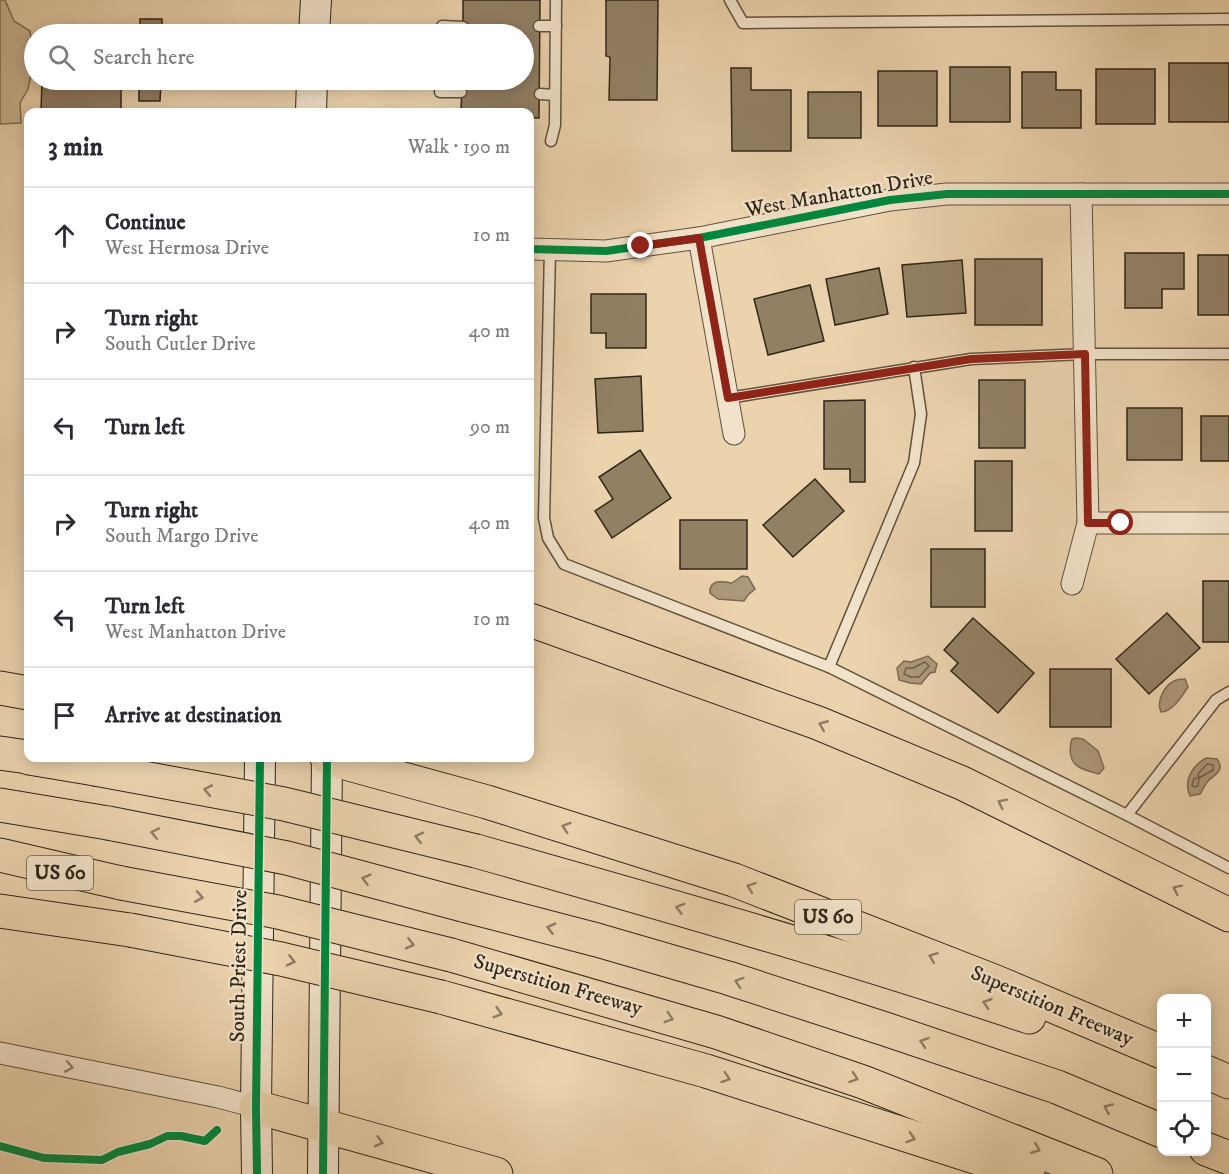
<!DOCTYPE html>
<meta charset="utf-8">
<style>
body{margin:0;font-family:"IM FELL DW Pica",serif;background:#f2f2f3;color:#2b2b33}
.controls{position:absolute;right:18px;bottom:18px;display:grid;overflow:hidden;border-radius:12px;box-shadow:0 3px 15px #0003}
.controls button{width:54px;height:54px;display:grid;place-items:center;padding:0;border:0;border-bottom:2px solid #e1e1e2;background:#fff;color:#2b2b33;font:30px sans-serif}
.stop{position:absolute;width:18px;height:18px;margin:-14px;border:4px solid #8f2418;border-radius:50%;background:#fff}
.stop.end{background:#8f2418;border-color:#fff;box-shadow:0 2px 6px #0008}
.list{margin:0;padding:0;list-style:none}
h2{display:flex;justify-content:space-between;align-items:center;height:78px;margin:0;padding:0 24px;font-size:26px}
h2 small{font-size:20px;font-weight:400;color:#7c7c81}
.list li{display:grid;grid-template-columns:39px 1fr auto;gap:18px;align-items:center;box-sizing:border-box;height:96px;padding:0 24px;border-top:2px solid #e1e1e2}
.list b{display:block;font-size:22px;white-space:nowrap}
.list p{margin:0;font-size:20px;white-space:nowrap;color:#7c7c81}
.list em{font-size:20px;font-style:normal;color:#7c7c81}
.icon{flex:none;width:33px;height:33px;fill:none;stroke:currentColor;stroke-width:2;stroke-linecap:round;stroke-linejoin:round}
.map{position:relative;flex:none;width:1229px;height:1174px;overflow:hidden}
.search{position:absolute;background:#fff;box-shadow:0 3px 15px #0003;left:24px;top:24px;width:510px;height:66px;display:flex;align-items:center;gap:15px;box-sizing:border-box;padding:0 21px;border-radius:33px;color:#7c7c81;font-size:22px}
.panel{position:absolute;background:#fff;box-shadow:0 3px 15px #0003;left:24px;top:108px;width:510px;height:654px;border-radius:12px}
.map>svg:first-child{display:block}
</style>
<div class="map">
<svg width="1229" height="1174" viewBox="0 0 1229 1174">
<rect width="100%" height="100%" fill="#ebd3ae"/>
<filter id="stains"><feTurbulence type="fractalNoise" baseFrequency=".00333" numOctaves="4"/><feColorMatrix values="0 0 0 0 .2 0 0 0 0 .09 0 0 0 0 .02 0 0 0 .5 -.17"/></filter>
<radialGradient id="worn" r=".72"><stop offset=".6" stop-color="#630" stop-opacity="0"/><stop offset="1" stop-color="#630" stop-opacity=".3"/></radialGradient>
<polygon fill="#ccb694" stroke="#7f6e55" stroke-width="1.5" points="0,0 5,0 14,21 30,31 34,59 28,89 20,103 21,123 0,124"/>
<g fill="#ac987a" stroke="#7b6a52" stroke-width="1.5">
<path d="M742,576L748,577L755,589L748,595L744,601L718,599L710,593C709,579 722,581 732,583Z"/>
<polygon points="928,656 937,664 935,672 930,673 921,684 910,683 899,680 897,668 904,661 911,662"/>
<path d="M1185,679L1188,687C1182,696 1172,712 1161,712C1156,702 1164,686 1174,681C1178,679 1182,679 1185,679Z"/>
<path d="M1076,738L1083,739L1098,751L1104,768L1099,774C1092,772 1084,770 1079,767C1069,762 1069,748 1072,739Z"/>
<path d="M1206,758L1217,759C1225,770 1216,774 1209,780C1205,784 1203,789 1200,794L1190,796C1183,781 1192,766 1206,758Z"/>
</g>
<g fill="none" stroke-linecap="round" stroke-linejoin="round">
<g stroke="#6f5f48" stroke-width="1.5">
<polygon points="925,662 929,666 919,677 911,677 904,674 906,668 913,668"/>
<polygon points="1207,764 1213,765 1213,770 1199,778 1198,786 1194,787 1192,785 1194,779 1199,777 1198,774"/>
</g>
</g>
<g fill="#928065" stroke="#322616" stroke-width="1.5">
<polygon points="463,0 540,0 539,118 530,118 530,112 461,112 462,80 524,80 524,34 463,34"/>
<polygon points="606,0 658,0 657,100 609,100 610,57 606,56"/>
<rect x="140" y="19" width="22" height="15"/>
<rect x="1169" y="63" width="60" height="59"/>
<rect x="950" y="67" width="60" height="55"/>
<polygon points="731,68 751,68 751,90 791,90 791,151 732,151"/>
<rect x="1096" y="69" width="59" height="55"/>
<rect x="878" y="71" width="59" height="55"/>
<polygon points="1022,72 1056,72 1056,90 1081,90 1081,128 1022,128"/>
<polygon points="42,80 121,80 121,112 41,112"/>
<polygon points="139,80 161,80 160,101 139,101"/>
<rect x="808" y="92" width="53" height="46"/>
<polygon points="1125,253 1184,253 1184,289 1162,289 1162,308 1125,308"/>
<rect x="1198" y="255" width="31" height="60"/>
<rect x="975" y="259" width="67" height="66"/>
<polygon points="962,260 966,313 907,317 902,265"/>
<polygon points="879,268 888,314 835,325 826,279"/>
<polygon points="810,285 824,341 768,355 754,299"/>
<polygon points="591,294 646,294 646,348 606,348 606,333 591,333"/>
<polygon points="641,376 643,431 598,433 595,379"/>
<rect x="979" y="380" width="46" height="68"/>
<polygon points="865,400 865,482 850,482 850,469 824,469 824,401"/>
<rect x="1127" y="408" width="55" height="52"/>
<rect x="1201" y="416" width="28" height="45"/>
<polygon points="640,450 671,498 612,538 595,511 613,499 599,477"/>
<rect x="975" y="461" width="37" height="70"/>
<polygon points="815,479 844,511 793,557 763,525"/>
<rect x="680" y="520" width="67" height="49"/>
<rect x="931" y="549" width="54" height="58"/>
<rect x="1203" y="581" width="26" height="61"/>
<polygon points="1167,613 1200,648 1149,694 1116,659"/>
<polygon points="973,618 1034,673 998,713 951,671 958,663 944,650"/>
<rect x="1050" y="669" width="61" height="58"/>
</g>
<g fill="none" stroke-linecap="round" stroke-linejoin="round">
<defs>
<g id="service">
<polyline points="730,0 743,23 1229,19"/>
<polyline points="442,26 463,27"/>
<polyline points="539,26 556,26"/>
<polyline points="440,92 461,92"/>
<polyline points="540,94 555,95"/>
<polyline points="551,141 555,125 556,0"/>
<polyline points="550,250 544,518 548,538 564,564 829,667 1127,815 1229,868"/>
<polyline points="728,398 971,359 1085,354 1229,354"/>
<polyline points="829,667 914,463 921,414 914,367"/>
<polyline points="1127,815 1216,700 1229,692"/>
</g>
<g id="minor">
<polyline points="699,238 734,434"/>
<polyline points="530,249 606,251 641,246 699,238 890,200 947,194 1229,194"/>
<polyline points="1088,523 1229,523"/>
<polyline points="1072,584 1088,523 1081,194"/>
<polyline points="0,1053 218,1097 256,1107"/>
</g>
<g id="secondary">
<polyline points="314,34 316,0"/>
<polyline points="311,112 312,80"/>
<polyline points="257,1174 256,1107 260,758"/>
<polyline points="323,1174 327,758"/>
</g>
<g id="motorway">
<polyline points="530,620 818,723 962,783 1229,915"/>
<polyline points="0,688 28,693"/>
<polyline points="0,753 28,757"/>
<polyline points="29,758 95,769"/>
<polyline points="327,758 487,802 734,880 996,982 1162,1052"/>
<polyline points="0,805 108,823"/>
<path d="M476,851C661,903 847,956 1029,1017"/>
<polyline points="0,855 121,883"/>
<polyline points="463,905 597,940 728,978 888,1030 1057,1087 1162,1131"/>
<polyline points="0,911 130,930"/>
<polyline points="451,955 716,1032 863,1082 1096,1174"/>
<polyline points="441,997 706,1071 1028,1174"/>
<polyline points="1206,1072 1229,1082"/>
<polyline points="256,1107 496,1174"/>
<polyline points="1206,1149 1229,1158"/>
</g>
</defs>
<use href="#service" stroke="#60513c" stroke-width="13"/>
<use href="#minor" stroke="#60513c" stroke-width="23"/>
<use href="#secondary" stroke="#322616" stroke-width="32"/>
<use href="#motorway" stroke="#322616" stroke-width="35"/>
<use href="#service" stroke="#f2e2ca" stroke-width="10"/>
<use href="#minor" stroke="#f2e2ca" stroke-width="21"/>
<use href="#secondary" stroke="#f2e2ca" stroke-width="30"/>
<use href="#motorway" stroke="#ebd3ae" stroke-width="33"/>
<defs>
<g id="motorway-bridge">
<polyline points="95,769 284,804 476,851"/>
<polyline points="108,823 287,858 463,905"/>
<polyline points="121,883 278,912 451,955"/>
<polyline points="130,930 281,959 441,997"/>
</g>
</defs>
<use href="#motorway-bridge" stroke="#322616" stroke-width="35" stroke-linecap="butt"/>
<use href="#motorway-bridge" stroke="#ebd3ae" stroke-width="33"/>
<defs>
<g id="cycleway">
<polyline points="530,249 606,251 641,246 699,238 890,200 947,194 1229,194"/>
<polyline points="0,1146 44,1158 102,1160 118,1152 150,1144 167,1136 181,1136 205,1141 217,1130"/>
<polyline points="257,1174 256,1107 260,758"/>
<polyline points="323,1174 327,758"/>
</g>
</defs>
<use href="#cycleway" stroke="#f2e2ca" stroke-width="11"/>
<use href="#cycleway" stroke="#00873e" stroke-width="8"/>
</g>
<defs><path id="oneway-chevron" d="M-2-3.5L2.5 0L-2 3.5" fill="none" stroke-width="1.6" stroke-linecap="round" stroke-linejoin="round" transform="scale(1.5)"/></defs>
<g stroke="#8e7c62">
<use href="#oneway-chevron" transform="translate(823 725) rotate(-158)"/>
<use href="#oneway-chevron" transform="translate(208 790) rotate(-169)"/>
<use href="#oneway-chevron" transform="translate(1002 803) rotate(-154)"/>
<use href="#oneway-chevron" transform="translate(566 827) rotate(-162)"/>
<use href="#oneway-chevron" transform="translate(155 833) rotate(-169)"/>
<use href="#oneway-chevron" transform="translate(419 837) rotate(-166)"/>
<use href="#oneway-chevron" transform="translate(366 879) rotate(-165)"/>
<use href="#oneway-chevron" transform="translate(751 887) rotate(-159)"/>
<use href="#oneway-chevron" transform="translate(1177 889) rotate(-154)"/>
<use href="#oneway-chevron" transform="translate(199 897) rotate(10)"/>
<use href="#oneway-chevron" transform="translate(680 908) rotate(-164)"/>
<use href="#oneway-chevron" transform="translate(551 928) rotate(-165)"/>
<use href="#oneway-chevron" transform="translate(410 944) rotate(14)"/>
<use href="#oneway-chevron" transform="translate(933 957) rotate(-159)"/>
<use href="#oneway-chevron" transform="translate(291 961) rotate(14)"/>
<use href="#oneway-chevron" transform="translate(739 982) rotate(-162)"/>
<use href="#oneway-chevron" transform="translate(987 1003) rotate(-161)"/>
<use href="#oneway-chevron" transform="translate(498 1013) rotate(16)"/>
<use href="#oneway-chevron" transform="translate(669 1018) rotate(17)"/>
<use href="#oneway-chevron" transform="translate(924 1042) rotate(-161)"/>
<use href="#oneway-chevron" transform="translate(726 1078) rotate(18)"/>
<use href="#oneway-chevron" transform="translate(854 1078) rotate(19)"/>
<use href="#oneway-chevron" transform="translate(1108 1108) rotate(-157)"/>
<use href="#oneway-chevron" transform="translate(911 1138) rotate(18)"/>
<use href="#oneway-chevron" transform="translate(379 1142) rotate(15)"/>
<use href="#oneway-chevron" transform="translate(1036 1149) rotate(22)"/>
</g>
<use stroke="#928470" href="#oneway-chevron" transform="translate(69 1067) rotate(11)"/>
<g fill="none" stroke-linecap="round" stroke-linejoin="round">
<polyline stroke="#8f2418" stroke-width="8" points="641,246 699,238 728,398 971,359 1085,354 1088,523 1121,523"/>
</g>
<g text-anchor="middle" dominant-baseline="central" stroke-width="4.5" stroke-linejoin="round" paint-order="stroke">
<g fill="#f2e2ca" stroke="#6c5e4c" stroke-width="1.5">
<rect x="27" y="856" width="66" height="34" rx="4.5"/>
<rect x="795" y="900" width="66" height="34" rx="4.5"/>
</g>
<g font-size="20" font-weight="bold" fill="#322616">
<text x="60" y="873">US 60</text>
<text x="828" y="917">US 60</text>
</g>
<g font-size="21" fill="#322616" stroke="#f2e2ca">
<text transform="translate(839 194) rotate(-10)">West Manhatton Drive</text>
<text transform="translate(239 966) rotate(-89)">South Priest Drive</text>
<text transform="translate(558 985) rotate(16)">Superstition Freeway</text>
<text transform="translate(1052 1006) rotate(23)">Superstition Freeway</text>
</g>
</g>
<rect width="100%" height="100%" filter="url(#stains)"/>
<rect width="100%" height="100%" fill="url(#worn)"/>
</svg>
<div class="controls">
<button>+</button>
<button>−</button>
<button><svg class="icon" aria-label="locate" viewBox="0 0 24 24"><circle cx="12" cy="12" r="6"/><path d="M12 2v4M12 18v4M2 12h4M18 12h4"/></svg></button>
</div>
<div class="stop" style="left:1121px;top:523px"></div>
<div class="stop end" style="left:641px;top:246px"></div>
<div class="search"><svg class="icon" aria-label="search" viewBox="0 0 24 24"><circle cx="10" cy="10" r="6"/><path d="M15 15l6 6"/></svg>Search here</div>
<section class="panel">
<h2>3 min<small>Walk · 190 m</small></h2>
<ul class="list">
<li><svg class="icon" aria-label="ahead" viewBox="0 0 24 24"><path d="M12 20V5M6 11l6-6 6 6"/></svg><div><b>Continue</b><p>West Hermosa Drive</p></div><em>10 m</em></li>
<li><svg class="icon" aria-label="right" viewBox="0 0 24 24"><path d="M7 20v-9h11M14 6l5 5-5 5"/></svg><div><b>Turn right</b><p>South Cutler Drive</p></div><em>40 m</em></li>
<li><svg class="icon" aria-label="left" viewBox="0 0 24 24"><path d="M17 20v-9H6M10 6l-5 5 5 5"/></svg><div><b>Turn left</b></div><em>90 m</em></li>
<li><svg class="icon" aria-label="right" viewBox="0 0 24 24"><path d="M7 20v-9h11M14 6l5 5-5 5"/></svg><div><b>Turn right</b><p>South Margo Drive</p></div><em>40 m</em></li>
<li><svg class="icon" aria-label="left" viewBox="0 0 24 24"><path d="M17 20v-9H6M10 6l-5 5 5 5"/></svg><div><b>Turn left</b><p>West Manhatton Drive</p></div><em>10 m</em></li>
<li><svg class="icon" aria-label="arrive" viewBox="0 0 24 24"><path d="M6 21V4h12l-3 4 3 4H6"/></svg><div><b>Arrive at destination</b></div></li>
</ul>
</section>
</div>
